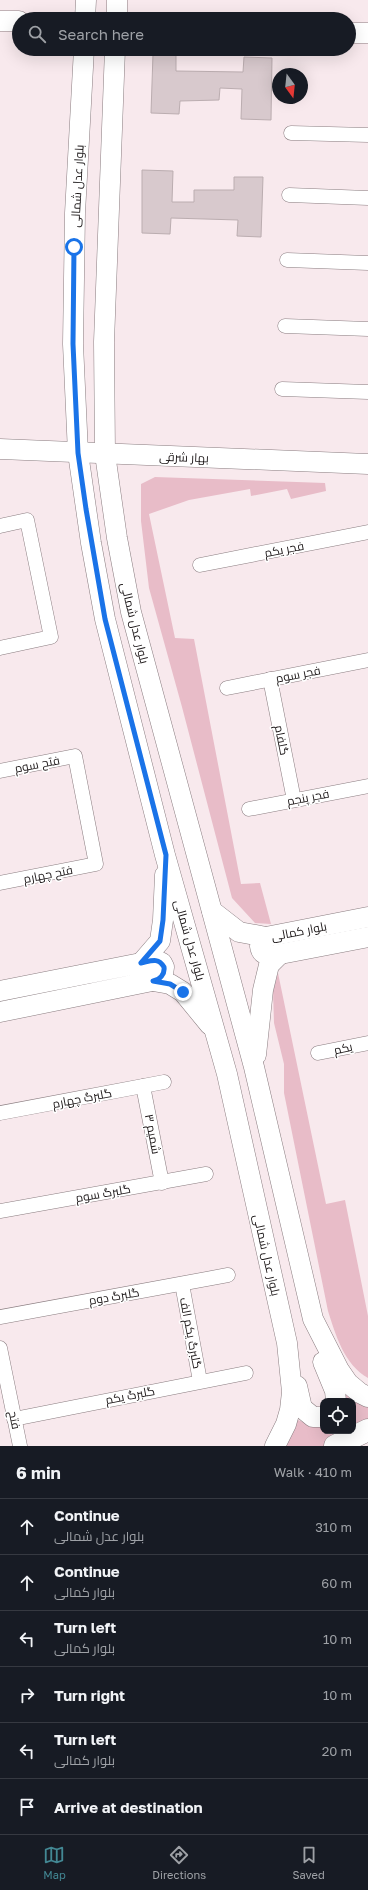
<!DOCTYPE html>
<meta charset="utf-8">
<style>
body{margin:0;font-family:"Golos Text",Cairo,sans-serif;background:#20242c;color:#f1f3f6}
.controls{position:absolute;right:12px;bottom:12px;display:grid;overflow:hidden;border-radius:8px;box-shadow:0 4px 16px #0002}
.controls button{width:36px;height:36px;display:grid;place-items:center;padding:0;border:0;border-bottom:1px solid #363941;background:#171b24;color:#f1f3f6;font:20px sans-serif}
.compass{position:absolute;left:272px;top:68px;width:36px;height:36px;border-radius:50%;background:#171b24;box-shadow:0 4px 16px #0002;rotate:165deg}
.stop{position:absolute;width:12px;height:12px;margin:-9px;border:3px solid #1a73e8;border-radius:50%;background:#fff}
.stop.end{background:#1a73e8;border-color:#fff;box-shadow:0 1px 4px #0008}
.list{margin:0;padding:0;list-style:none}
h2{display:flex;justify-content:space-between;align-items:center;height:52px;margin:0;padding:0 16px;font-size:17px}
h2 small{font-size:13px;font-weight:400;color:#9ea1a6}
.list li{display:grid;grid-template-columns:26px 1fr auto;gap:12px;align-items:center;box-sizing:border-box;height:56px;padding:0 16px;border-top:1px solid #363941}
.list b{display:block;font-size:15px;white-space:nowrap}
.list p{margin:0;font-size:13px;white-space:nowrap;color:#9ea1a6}
.list em{font-size:13px;font-style:normal;color:#9ea1a6}
.icon{flex:none;width:22px;height:22px;fill:none;stroke:currentColor;stroke-width:2;stroke-linecap:round;stroke-linejoin:round}
.map{position:relative;flex:none;width:368px;height:1446px;overflow:hidden}
.search{position:absolute;background:#171b24;box-shadow:0 4px 16px #0002;left:12px;right:12px;top:12px;height:44px;display:flex;align-items:center;gap:10px;box-sizing:border-box;padding:0 14px;border-radius:22px;color:#9ea1a6;font-size:15px}
.sheet{height:388px;background:#171b24}
nav{display:flex;justify-content:space-around;align-items:center;box-sizing:border-box;height:56px;border-top:1px solid #363941;background:#171b24;font-size:11px;color:#9ea1a6}
nav a{display:grid;justify-items:center;gap:2px}
nav .on{color:#438894}
.map>svg:first-child{display:block}
</style>
<div class="map">
<svg width="368" height="1446" viewBox="0 0 368 1446">
<rect width="100%" height="100%" fill="#f8e9ed"/>
<g fill="#e8bcc8">
<polygon points="155,477 325,483 326,491 291,499 287,489 251,496 250,489 189,500 149,514 175,638 194,639 241,884 260,883 271,924 255,923 232,898 182,707 149,588 141,521 141,484"/>
<path d="M278,973L326,1204L345,1200L368,1316V1378C344,1364 336,1336 328,1311L284,1093V1064L274,1023L273,991Z"/>
<polygon points="344,1388 368,1406 368,1427 328,1446 282,1446 294,1418 305,1423 323,1424 323,1431 353,1431 353,1401 344,1401"/>
</g>
<g fill="#d8c9cd" stroke="#bbadb0">
<polygon points="153,54 176,54 176,71 243,72 244,57 272,58 271,120 241,119 242,89 220,88 219,100 180,101 179,114 151,113"/>
<polygon points="142,170 173,171 172,202 194,202 194,190 234,190 234,177 263,177 261,237 237,236 238,220 171,218 170,234 142,233"/>
</g>
<g fill="none" stroke-linecap="round" stroke-linejoin="round">
<defs>
<g id="street">
<polyline points="291,133 368,135"/>
<polyline points="289,195 368,198"/>
<polyline points="287,260 368,263"/>
<polyline points="285,326 368,329"/>
<polyline points="282,389 368,392"/>
<polyline points="0,526 27,520 51,637 0,648"/>
<polyline points="200,565 368,532"/>
<polyline points="270,679 294,800"/>
<polyline points="227,688 368,660"/>
<polyline points="0,771 75,756 96,864 0,883"/>
<polyline points="249,809 368,786"/>
<polyline points="318,1053 368,1043"/>
<polyline points="143,1086 162,1183"/>
<polyline points="0,1113 164,1082"/>
<polyline points="0,1211 206,1174"/>
<polyline points="182,1284 200,1381"/>
<polyline points="0,1317 228,1275"/>
<polyline points="0,1348 20,1446"/>
<polyline points="14,1419 246,1373"/>
</g>
<g id="secondary">
<polyline points="85,19 86,0"/>
<polyline points="117,19 117,0"/>
<polyline points="0,21 19,21"/>
<polyline points="349,33 368,33"/>
<polyline points="84,49 75,213 73,344 78,453 91,543 105,619 165,855 227,1074 287,1343 292,1392 290,1410 286,1424 275,1446"/>
<polyline points="115,49 104,342 105,454 117,538 131,612 254,1067 313,1319 339,1370 348,1383 360,1393 368,1397"/>
<polyline points="0,449 368,464"/>
<polyline points="212,911 239,932 266,937 368,917"/>
<path d="M266,937L260,946C261,953 264,954 270,956L368,937"/>
<polyline points="141,963 160,941 163,920 165,875"/>
<polyline points="153,981 170,984 183,992 210,1025"/>
<polyline points="0,991 156,960 162,963 164,967 163,974 157,980 0,1012"/>
<polyline points="256,1055 263,990 269,965 279,955"/>
<polyline points="323,1362 335,1391 336,1401"/>
<polyline points="297,1386 302,1408 313,1417 323,1417"/>
</g>
<polyline id="highway" points="335,1446 368,1430"/>
</defs>
<use href="#street" stroke="#8a7d80" stroke-width="15"/>
<use href="#secondary" stroke="#8a7d80" stroke-width="21"/>
<use href="#highway" stroke="#8a7d80" stroke-width="23"/>
<use href="#street" stroke="#fff" stroke-width="14"/>
<use href="#secondary" stroke="#fff" stroke-width="20"/>
<use href="#highway" stroke="#fff" stroke-width="22"/>
</g>
<g fill="none" stroke-linecap="round" stroke-linejoin="round">
<path stroke="#1a73e8" stroke-width="5" d="M74,247L73,344L78,453L86,509L105,619L166,855L163,920L160,941L141,963C151,961 158,957 164,967C165,974 160,980 153,981L170,984L183,992"/>
</g>
<g text-anchor="middle" dominant-baseline="central" stroke-width="3" stroke-linejoin="round" paint-order="stroke">
<g font-size="12" fill="#1b1617" stroke="#fff">
<text transform="translate(77 186) rotate(-87)">بلوار عدل شمالی</text>
<text transform="translate(184 457) rotate(2)">بهار شرقی</text>
<text transform="translate(284 549) rotate(-11)">فجر یکم</text>
<text transform="translate(135 623) rotate(76)">بلوار عدل شمالی</text>
<text transform="translate(298 674) rotate(-11)">فجر سوم</text>
<text transform="translate(282 740) rotate(79)">گلفام</text>
<text transform="translate(37 764) rotate(-11)">فتح سوم</text>
<text transform="translate(308 797) rotate(-11)">فجر پنجم</text>
<text transform="translate(48 874) rotate(-11)">فتح چهارم</text>
<text transform="translate(299 931) rotate(-11)">بلوار کمالی</text>
<text transform="translate(190 940) rotate(74)">بلوار عدل شمالی</text>
<text transform="translate(343 1048) rotate(-12)">یکم</text>
<text transform="translate(82 1098) rotate(-11)">گلبرگ چهارم</text>
<text transform="translate(153 1134) rotate(79)">شمیم ۳</text>
<text transform="translate(103 1193) rotate(-10)">گلبرگ سوم</text>
<text transform="translate(267 1255) rotate(77)">بلوار عدل شمالی</text>
<text transform="translate(114 1296) rotate(-10)">گلبرگ دوم</text>
<text transform="translate(191 1333) rotate(79)">گلبرگ یکم الف</text>
<text transform="translate(130 1395) rotate(-11)">گلبرگ یکم</text>
<text transform="translate(15 1420) rotate(79)">فتح</text>
</g>
</g>
</svg>
<div class="controls">
<button><svg class="icon" aria-label="locate" viewBox="0 0 24 24"><circle cx="12" cy="12" r="6"/><path d="M12 2v4M12 18v4M2 12h4M18 12h4"/></svg></button>
</div>
<svg class="compass" viewBox="-18 -18 36 36"><path d="M0-13l5 13h-10z" fill="#e53935"/><path d="M0 13l5-13h-10z" fill="#9ea1a6"/></svg>
<div class="stop" style="left:74px;top:247px"></div>
<div class="stop end" style="left:183px;top:992px"></div>
<div class="search"><svg class="icon" aria-label="search" viewBox="0 0 24 24"><circle cx="10" cy="10" r="6"/><path d="M15 15l6 6"/></svg>Search here</div>
</div>
<section class="sheet">
<h2>6 min<small>Walk · 410 m</small></h2>
<ul class="list">
<li><svg class="icon" aria-label="ahead" viewBox="0 0 24 24"><path d="M12 20V5M6 11l6-6 6 6"/></svg><div><b>Continue</b><p>بلوار عدل شمالی</p></div><em>310 m</em></li>
<li><svg class="icon" aria-label="ahead" viewBox="0 0 24 24"><path d="M12 20V5M6 11l6-6 6 6"/></svg><div><b>Continue</b><p>بلوار کمالی</p></div><em>60 m</em></li>
<li><svg class="icon" aria-label="left" viewBox="0 0 24 24"><path d="M17 20v-9H6M10 6l-5 5 5 5"/></svg><div><b>Turn left</b><p>بلوار کمالی</p></div><em>10 m</em></li>
<li><svg class="icon" aria-label="right" viewBox="0 0 24 24"><path d="M7 20v-9h11M14 6l5 5-5 5"/></svg><div><b>Turn right</b></div><em>10 m</em></li>
<li><svg class="icon" aria-label="left" viewBox="0 0 24 24"><path d="M17 20v-9H6M10 6l-5 5 5 5"/></svg><div><b>Turn left</b><p>بلوار کمالی</p></div><em>20 m</em></li>
<li><svg class="icon" aria-label="arrive" viewBox="0 0 24 24"><path d="M6 21V4h12l-3 4 3 4H6"/></svg><div><b>Arrive at destination</b></div></li>
</ul>
</section>
<nav>
<a class="on"><svg class="icon" aria-label="map" viewBox="0 0 24 24"><path d="M3 6l6-2 6 2 6-2v14l-6 2-6-2-6 2zM9 4v14M15 6v14"/></svg>Map</a>
<a><svg class="icon" aria-label="directions" viewBox="0 0 24 24"><path d="M12 3l9 9-9 9-9-9zM9 14v-3h6M13 9l2 2-2 2"/></svg>Directions</a>
<a><svg class="icon" aria-label="saved" viewBox="0 0 24 24"><path d="M7 4h10v16l-5-4-5 4z"/></svg>Saved</a>
</nav>
